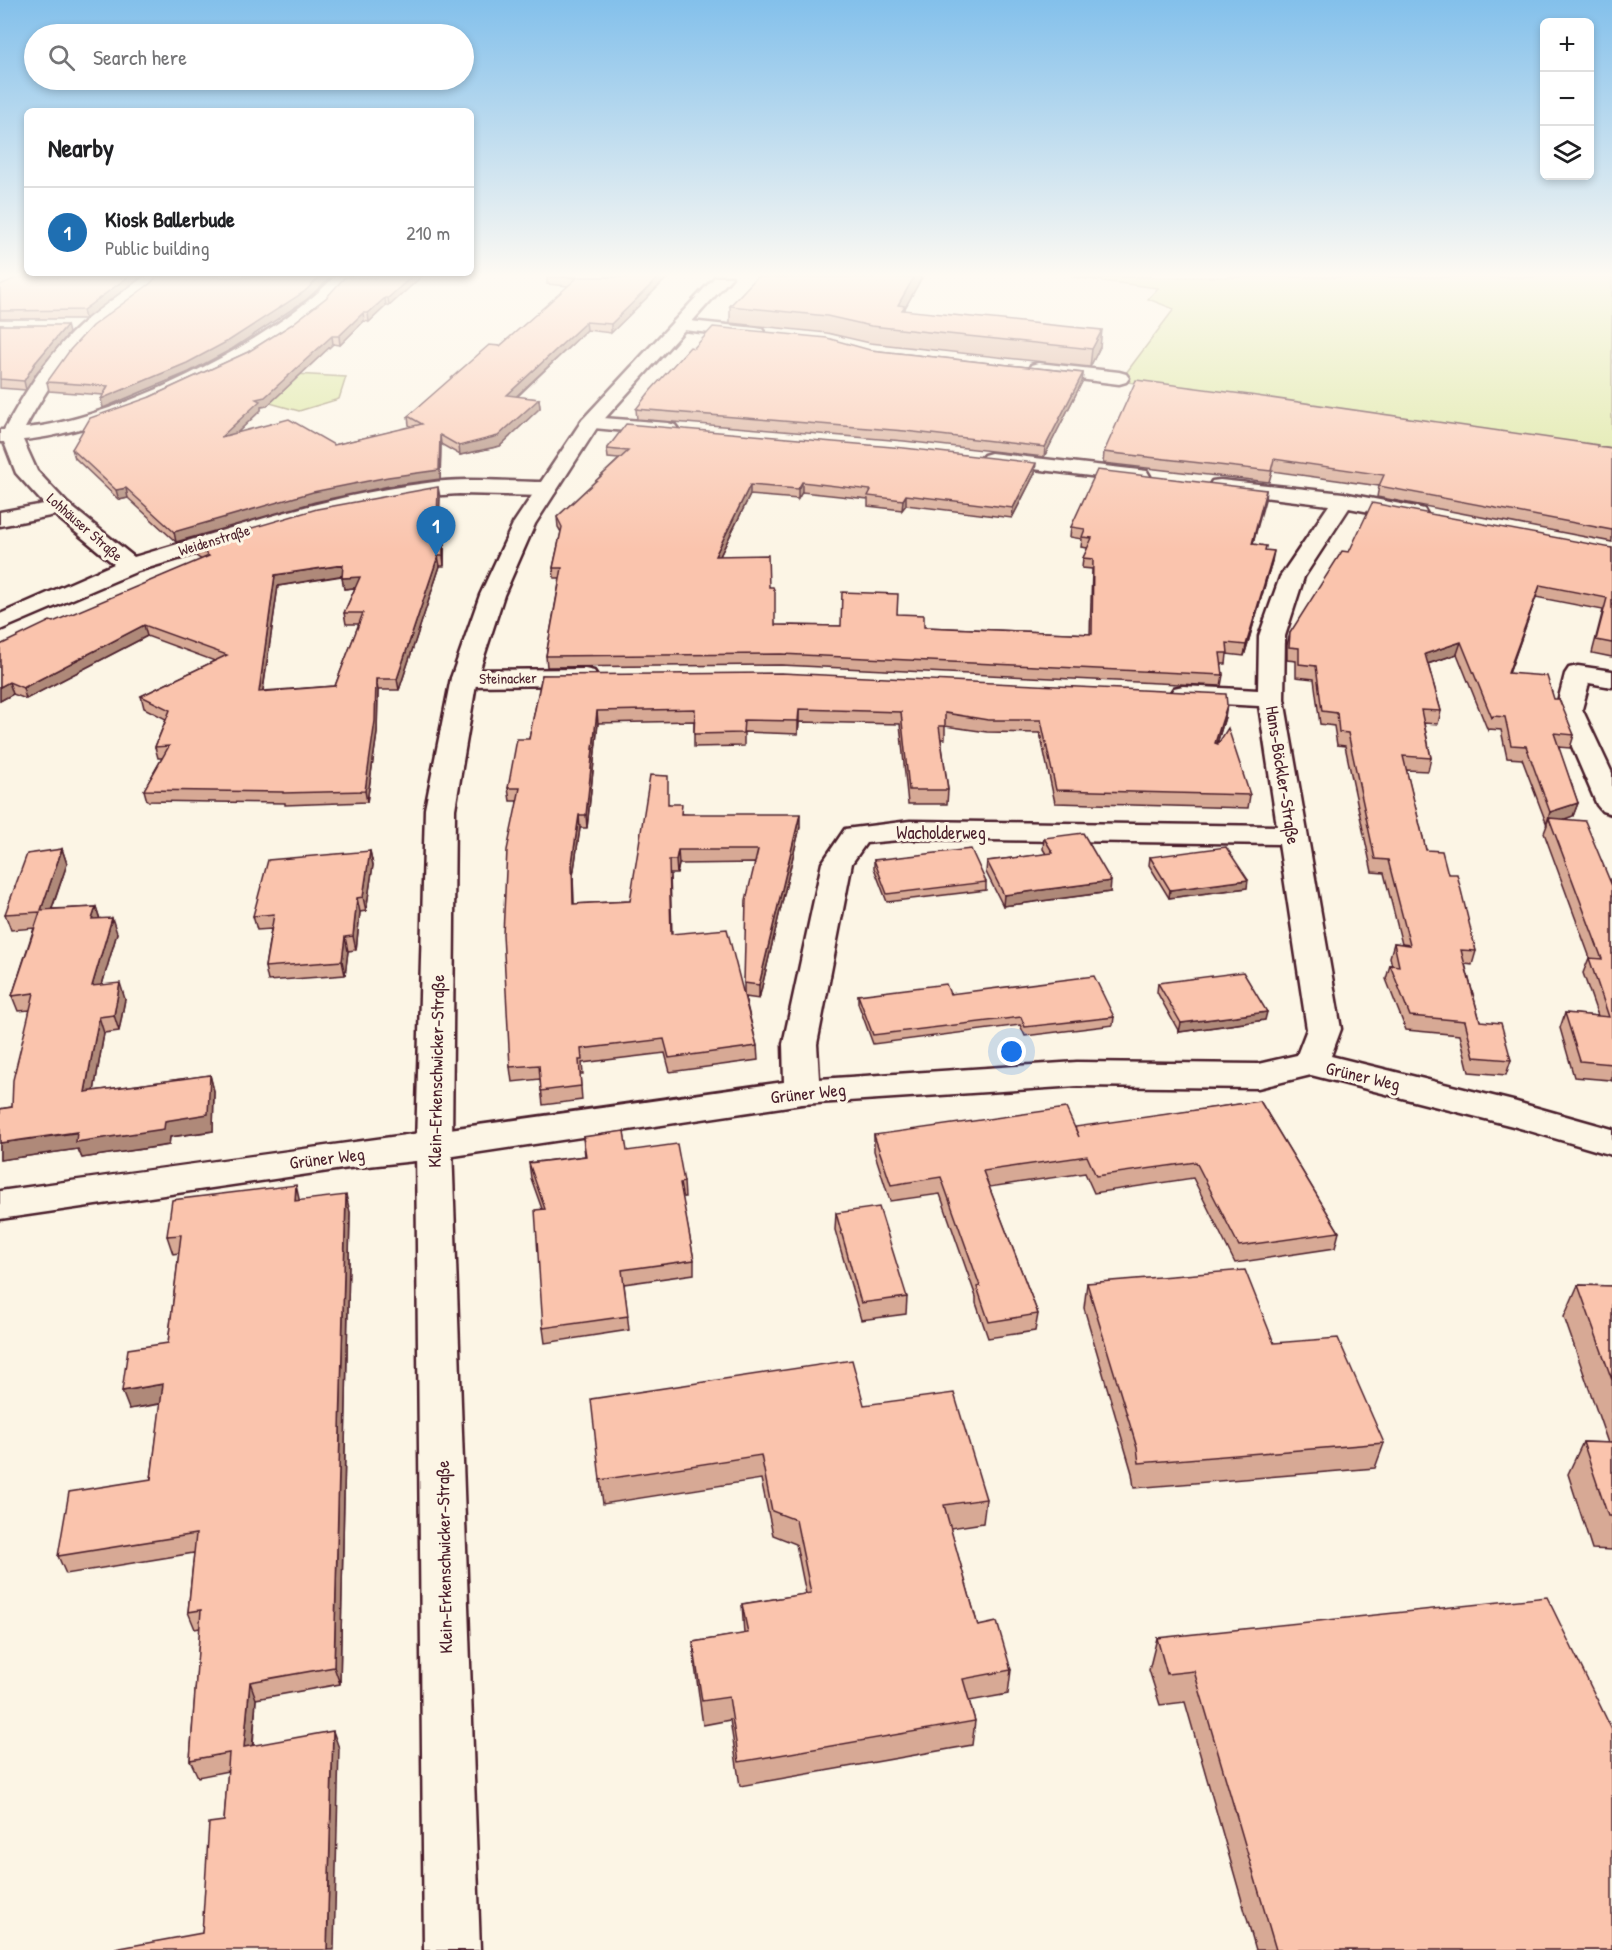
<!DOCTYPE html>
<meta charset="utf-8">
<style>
body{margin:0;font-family:"Patrick Hand",sans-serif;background:#f2f2f2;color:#202124}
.controls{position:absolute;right:18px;top:18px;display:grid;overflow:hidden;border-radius:9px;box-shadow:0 3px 9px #0003}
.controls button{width:54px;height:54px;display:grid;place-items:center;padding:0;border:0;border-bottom:2px solid #e0e0e0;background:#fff;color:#202124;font:30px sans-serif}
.you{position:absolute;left:1012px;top:1052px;width:21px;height:21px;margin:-15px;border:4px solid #fff;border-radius:50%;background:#1a73e8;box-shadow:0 0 0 9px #1a73e833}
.badge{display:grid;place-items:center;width:39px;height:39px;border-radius:50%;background:#1f6fb2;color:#fff;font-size:20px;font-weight:700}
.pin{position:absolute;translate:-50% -50px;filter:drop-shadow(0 2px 3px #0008)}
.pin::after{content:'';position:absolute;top:32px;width:21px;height:18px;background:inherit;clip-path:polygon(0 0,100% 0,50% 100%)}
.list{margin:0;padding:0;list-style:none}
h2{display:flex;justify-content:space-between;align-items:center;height:78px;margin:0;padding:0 24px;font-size:26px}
h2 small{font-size:20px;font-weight:400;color:#757577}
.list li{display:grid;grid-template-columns:39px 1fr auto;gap:18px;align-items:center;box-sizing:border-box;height:90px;padding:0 24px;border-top:2px solid #e0e0e0}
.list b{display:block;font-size:22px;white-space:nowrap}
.list p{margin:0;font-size:20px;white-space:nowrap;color:#757577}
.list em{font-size:20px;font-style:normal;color:#757577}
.icon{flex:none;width:33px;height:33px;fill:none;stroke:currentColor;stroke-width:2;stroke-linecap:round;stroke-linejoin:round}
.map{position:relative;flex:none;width:1612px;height:1950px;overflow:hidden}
.search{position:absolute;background:#fff;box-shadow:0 3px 9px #0003;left:24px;top:24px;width:450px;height:66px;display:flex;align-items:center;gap:15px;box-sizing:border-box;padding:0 21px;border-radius:33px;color:#757577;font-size:22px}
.panel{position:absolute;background:#fff;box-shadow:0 3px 9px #0003;left:24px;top:108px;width:450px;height:168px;border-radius:9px}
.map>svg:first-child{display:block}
</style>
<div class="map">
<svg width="1612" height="1950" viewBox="0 0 1612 1950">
<rect width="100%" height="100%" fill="#fcf5e5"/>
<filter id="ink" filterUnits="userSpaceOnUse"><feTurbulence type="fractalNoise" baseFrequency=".0167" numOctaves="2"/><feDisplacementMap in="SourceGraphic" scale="12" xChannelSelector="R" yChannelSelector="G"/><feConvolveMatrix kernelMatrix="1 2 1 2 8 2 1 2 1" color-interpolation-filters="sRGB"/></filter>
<g filter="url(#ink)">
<g fill="#d8e598" stroke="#918262" stroke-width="1.5">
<polygon points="1071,277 1612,277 1612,450 1120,381 1174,309 1148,299 1158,288"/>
<polygon points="227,370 346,377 339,399 299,411 200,384"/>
</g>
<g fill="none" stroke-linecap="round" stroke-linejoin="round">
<defs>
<g id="street">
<path d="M144,277H163C151,294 122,308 105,322C71,351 47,388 25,428C113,421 274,341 334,277H351C301,349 110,433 23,440L37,471L67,503L134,557C230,529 327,495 427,483C466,477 507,482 546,482L554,484L557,489L554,494L546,496L459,494L427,496L318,517L138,571L0,630V614L114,564L55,515L0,526V512L44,504L16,473L4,442H0V430H4C23,396 43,362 71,334C93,312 119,295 144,277Z"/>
<polygon points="680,320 756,328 762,329 765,333 762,337 756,338 674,329 671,325 674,321"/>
<polygon points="1038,363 1119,372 1126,374 1129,378 1126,382 1119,384 1031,373 1029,369 1031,365"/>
<polygon points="590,417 668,423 675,425 678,429 675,433 668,435 583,427 580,423 583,419"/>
<polygon points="991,453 1139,470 1147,471 1150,476 1147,481 1139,482 984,463 980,459 984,455"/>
<path d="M1220,480L1343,493L1416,507L1424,509L1427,514L1424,519L1416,521L1349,508L1304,577L1285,636L1284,699L1341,1029L1331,1056L1513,1101L1612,1129V1155L1513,1126L1311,1075L1258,1088L1077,1086L802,1104L434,1159L349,1168L0,1219V1191C261,1154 523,1120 784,1082L783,1044L822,863L845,829L910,821L1277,826L1259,706L1183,702L1174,700L1170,694L1174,688L1183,686L1258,690L1259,636L1280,577L1329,505L1212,491L1209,486L1212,481ZM910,839L1279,844L1307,1029L1297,1055L1258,1064L1077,1062L819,1079L817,1044L852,863L866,843Z"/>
<polygon points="1578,666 1612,671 1612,687 1589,683 1582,709 1612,773 1612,814 1602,811 1597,805 1556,709 1565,674 1569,668"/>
<polygon points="585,669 594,671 598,677 594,683 585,685 464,686 455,684 451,678 455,672 464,670"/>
</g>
<polygon id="secondary" points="715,277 732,277 598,426 535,524 504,595 477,678 455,809 452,1146 480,1950 424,1950 416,1146 425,809 451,678 480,595 513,524 583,419"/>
</defs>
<use href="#street" stroke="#4a1f2b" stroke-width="5"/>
<use href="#secondary" stroke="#4a1f2b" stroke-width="5"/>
<use href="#street" fill="#fcf5e5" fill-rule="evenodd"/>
<use href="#secondary" fill="#fcf5e5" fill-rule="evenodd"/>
</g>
<g fill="#d7a995" stroke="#4a1f2b" stroke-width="1.5" fill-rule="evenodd">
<polygon points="141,277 85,319 0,319 0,285"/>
<polygon points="421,277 389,306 386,306 369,322 364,321 340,345 333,344 267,406 261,407 261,410 238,432 334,445 412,427 409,425 408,416 500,346 569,286 547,284 547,277 668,277 611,333 587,330 517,397 539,399 540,408 500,446 460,455 441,444 440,479 389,486 315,502 176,542 128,498 119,500 75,458 72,449 150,397 248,352 291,325 326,298"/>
<polygon points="757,277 922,277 905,308 905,311 1100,347 1090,367 870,343 827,333 730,323 730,306"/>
<polygon points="151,283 306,300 232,349 189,372 103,408 103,395 49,391 47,382"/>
<polygon points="0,325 69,333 37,372 26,390 0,388"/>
<polygon points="870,350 1083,373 1082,382 1044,457 904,441 637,419 636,409"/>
<polygon points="1598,447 1612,449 1612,542 1377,497 1379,486 1272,471 1269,482 1103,463 1104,452"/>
<polygon points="607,449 1035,473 1012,518 906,505 902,510 868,506 868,499 802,492 798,499 750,495 720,556 769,587 775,625 841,626 897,614 924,627 1090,634 1092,569 1082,568 1083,558 1088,548 1081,547 1082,539 1070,537 1071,527 1266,490 1253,544 1266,546 1265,550 1272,561 1244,656 1227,654 1226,664 1221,664 1223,675 1221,686 781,665 547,667 546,656 560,578 554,578 553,568 561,532 558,527 557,517 619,459 608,458"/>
<path d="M440,497L439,523L443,522L444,533V566H440L399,690H378L377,733L367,802L285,805V803L147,801L144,790L162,758H158L155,747L166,719L144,708L141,696L215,661L147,636L26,699L13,694L0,701V645L202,560L196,556L194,545ZM342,576L344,589L355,588L344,613L346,624H359L335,686L263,691L278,586Z"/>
<polygon points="1612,548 1612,657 1592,653 1603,610 1536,597 1509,673 1554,699 1574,735 1570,748 1558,747 1578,803 1573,816 1564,819 1612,886 1612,1081 1610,1080 1574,1077 1560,1028 1565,1013 1598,1016 1583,973 1589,958 1590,958 1544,833 1547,825 1522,759 1507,758 1501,730 1489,729 1488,731 1457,654 1428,664 1441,711 1438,724 1424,723 1431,758 1428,771 1406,770 1426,850 1448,874 1476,951 1472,965 1465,964 1480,1021 1511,1060 1506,1075 1469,1072 1460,1035 1406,1030 1386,979 1390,965 1392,966 1390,957 1394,943 1402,944 1384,873 1372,872 1345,746 1337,745 1334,726 1320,724 1314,679 1296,677 1296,661 1287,660 1287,645 1290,633 1349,552"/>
<path d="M542,675L1225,717L1217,744L1250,795L1248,808L1055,803L1040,733L987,732L945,726V739H941L948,790L947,804H908L900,724L799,722L798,734L744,732V746L694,747V721L598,723L587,828H580L573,876L574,904L630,901L669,804L683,814L800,827L759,999L745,997L757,1046L758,1060L670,1072L665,1053L582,1063L583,1074H580L582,1100L543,1105L540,1079L512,1082L510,1067L517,801H510L508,788L529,739ZM755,863L744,983V994L672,934L670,874H677L679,864Z"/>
<polygon points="1044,838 1110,892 1003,906 986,872 987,861 1046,854 1043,849"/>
<polygon points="62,849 67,864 52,909 96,907 100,919 117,933 102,985 125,999 119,1031 104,1033 94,1091 210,1075 214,1091 213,1131 170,1137 169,1145 82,1158 78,1149 0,1160 0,1109 12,1107 30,1010 18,1011 12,996 34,928 11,930 5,914"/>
<polygon points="370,851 373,865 366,911 360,912 356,950 348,951 345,975 268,981 265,967 271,929 257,930 253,916"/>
<polygon points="1150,857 1247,888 1169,898 1149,865"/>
<polygon points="874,860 986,882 986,890 887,902 874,868"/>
<polygon points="1158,983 1265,1020 1179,1032 1157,992"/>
<polygon points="950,994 1114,1017 1113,1025 1025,1036 1020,1025 873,1044 858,1003 858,995"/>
<polygon points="1260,1101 1339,1232 1335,1248 1235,1263 1193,1178 1094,1193 1085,1173 989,1187 1038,1314 1035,1331 988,1338 976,1303 976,1297 940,1194 890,1201 874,1151 874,1135 1075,1128"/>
<polygon points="583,1137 627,1151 684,1182 685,1197 682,1197 694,1260 694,1274 624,1284 629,1330 545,1343 543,1328 542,1209 531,1178 529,1163 585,1156"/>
<polygon points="300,1201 350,1212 340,1684 256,1699 253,1745 339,1748 202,1933 224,1821 228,1771 198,1777 190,1760 200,1628 195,1629 188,1612 194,1553 66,1574 58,1556 151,1479 161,1404 129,1409 168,1343 179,1253 173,1254 167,1236"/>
<polygon points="836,1213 907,1297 906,1314 861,1320 835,1230"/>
<polygon points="1087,1283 1274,1343 1384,1443 1375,1468 1134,1488 1132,1473 1084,1308"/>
<polygon points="1578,1285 1612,1286 1612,1550 1592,1549 1568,1474 1583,1442 1608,1443 1564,1317"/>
<polygon points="864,1405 986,1499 983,1523 950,1528 978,1626 1011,1670 1008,1694 969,1701 975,1721 972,1745 740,1786 730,1720 703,1725 695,1666 693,1642 744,1634 742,1604 806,1594 796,1544 773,1535 761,1479 603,1504 600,1480"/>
<polygon points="1157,1638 1612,1950 1256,1950 1185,1702 1160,1705 1149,1670"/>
</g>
<g fill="#af8979" stroke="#4a1f2b" stroke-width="1.5">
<polygon points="128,277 141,277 85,319 83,310"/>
<polygon points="320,277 331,277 306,300 232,349 189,372 103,408 101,399"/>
<polygon points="411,277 421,277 389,306 388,298"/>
<polygon points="659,277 668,277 611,333 611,324"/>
<polygon points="914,277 922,277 905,308 905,322 898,305"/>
<polygon points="385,298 386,306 369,322 368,313"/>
<polygon points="363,313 364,321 340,345 339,336"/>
<polygon points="586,322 587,330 508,404 507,395"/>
<polygon points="67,325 69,333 37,372 26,390 24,381 35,363"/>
<polygon points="1102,330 1100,347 1090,367 1092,349"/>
<polygon points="332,336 333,344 267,406 261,407 261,410 223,446 221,437 256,399"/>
<polygon points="1083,373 1082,382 1044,457 1045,447"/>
<polygon points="539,399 540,408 500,446 460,455 459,446"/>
<polygon points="440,435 441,444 440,479 389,486 315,502 176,542 174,532"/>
<polygon points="1036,463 1035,473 1012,518 1013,508"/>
<polygon points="802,482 802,492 798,499 798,489"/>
<polygon points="750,485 750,495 715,566 715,556"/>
<polygon points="438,487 440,497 438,533 437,523"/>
<polygon points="126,488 128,498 119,500 116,490"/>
<polygon points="1266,490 1265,500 1250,554 1252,544"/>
<polygon points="906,495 906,505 902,510 903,500"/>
<polygon points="443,522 444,533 444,566 443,556"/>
<polygon points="1274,551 1272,561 1244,656 1246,645"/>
<polygon points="438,556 440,566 399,690 397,679"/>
<polygon points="343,565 345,575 278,586 261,703 259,692 275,575"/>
<polygon points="360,577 362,587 344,589 342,578"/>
<polygon points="1540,585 1536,597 1505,685 1508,673"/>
<polygon points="144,625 147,636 26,699 23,688"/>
<polygon points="1461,642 1457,654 1421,666 1425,654"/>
<polygon points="376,679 378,690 377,733 367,802 365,791"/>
<polygon points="9,682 13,694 0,701 0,687"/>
<polygon points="1227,705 1225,717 1213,756 1215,743"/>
<polygon points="799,709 799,722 798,734 798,721"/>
<polygon points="597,711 598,723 587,828 586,815"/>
<polygon points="1578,803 1573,816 1551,824 1549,818 1546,826 1550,812"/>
<polygon points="800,814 800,827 759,999 759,985"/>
<polygon points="579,815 580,828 573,876 574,917 573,904 572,863"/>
<polygon points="62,849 67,864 46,925 41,910"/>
<polygon points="678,850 679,864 677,874 676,860"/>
<polygon points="370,851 373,865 366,911 363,897"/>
<polygon points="1248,880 1247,888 1169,898 1170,890"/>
<polygon points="1111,881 1110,892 1003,906 1004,895"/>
<polygon points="357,898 360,912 356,950 353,936"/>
<polygon points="96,907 101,923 92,919"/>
<polygon points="112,918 117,933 97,1002 92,986"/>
<polygon points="345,937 348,951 345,975 342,961"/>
<polygon points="120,983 125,999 119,1031 114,1015"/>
<polygon points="1267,1012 1265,1020 1179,1032 1181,1023"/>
<polygon points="99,1017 104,1033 91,1109 85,1092"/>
<polygon points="210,1075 214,1091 213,1131 170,1137 169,1145 82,1158 78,1149 0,1160 0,1143 165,1121"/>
<polygon points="296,1185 300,1203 295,1201"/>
<polygon points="346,1195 350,1212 340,1684 334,1667"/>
<polygon points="163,1384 170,1402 129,1409 122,1391"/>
<polygon points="250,1682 256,1699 251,1764 244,1747"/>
<polygon points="333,1731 339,1748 334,1950 327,1950"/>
</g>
<g fill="#fac4ad" stroke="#4a1f2b" stroke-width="1.5" fill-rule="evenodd">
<polygon points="18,277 128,277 83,310 0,311 0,285"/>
<polygon points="156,277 320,277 304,292 230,340 187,363 101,399 108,386 47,382 70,350 92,326 151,283"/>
<polygon points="345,277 411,277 388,298 385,298 368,313 363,313 339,336 332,336 265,397 256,399 260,401 221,437 289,419 334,445 422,424 408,416 489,345 500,346 577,278 561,277 659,277 611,324 586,322 507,395 539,399 498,436 459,446 440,435 439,470 388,477 313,492 174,532 126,488 116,490 72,449 90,418 150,397 248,352 291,325 326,298"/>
<polygon points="757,277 914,277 898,305 905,306 902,310 1102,330 1092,349 871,326 827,316 730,306"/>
<polygon points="0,325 67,325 35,363 24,381 0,379"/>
<polygon points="713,327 827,338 870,350 1083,373 1045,447 905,431 636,409 651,390 690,347 694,348"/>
<polygon points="1136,380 1250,395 1598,445 1598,447 1612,449 1612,530 1379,486 1384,475 1274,459 1271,471 1104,452"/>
<polygon points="626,424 904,448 1036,463 1013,508 906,495 903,500 868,496 871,490 802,482 798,489 750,485 715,556 768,555 769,587 773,587 775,592 775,625 841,626 842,592 898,594 897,614 924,615 924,627 1092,634 1093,559 1083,558 1092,538 1082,537 1085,529 1071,527 1097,470 1266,490 1252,544 1266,546 1265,550 1274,551 1246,645 1227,643 1228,653 1220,653 1223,675 781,654 546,656 562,568 553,568 562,527 557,517 628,451 607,449"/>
<path d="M438,487L437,523L443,522V556H438L397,679H376L375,721L365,791L283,793V792L144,790L169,746L155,747L170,710L141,696L227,655L144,625L23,688L9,682L0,687V645L50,621L53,622L209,556L194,545L317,509ZM343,565L342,578L360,577L344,613H363L335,686L259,692L275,575Z"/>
<polygon points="1372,503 1612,548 1612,643 1596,640 1607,598 1540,585 1508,673 1547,676 1554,699 1559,699 1574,735 1554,733 1578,803 1550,812 1526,746 1511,745 1505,717 1493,716 1492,718 1461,642 1425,654 1441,711 1421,710 1431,758 1403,756 1426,850 1442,851 1448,874 1457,874 1476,951 1461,950 1480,1021 1501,1023 1511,1060 1474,1057 1465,1021 1410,1016 1390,965 1399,966 1394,943 1410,945 1388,860 1375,859 1348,733 1339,732 1337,713 1322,711 1316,666 1299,664 1299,648 1289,647 1290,633 1342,551 1349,552"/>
<polygon points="781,673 1226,694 1227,705 1215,743 1218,744 1228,728 1250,795 1056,790 1041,720 988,720 945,713 945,726 939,726 948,790 909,790 901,712 799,709 798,721 744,720 743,733 694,734 695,709 597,711 586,815 579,815 572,863 573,904 630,901 650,775 668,776 668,804 682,804 681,814 800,814 759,985 744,983 746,900 758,850 678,850 676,860 669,860 671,934 727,929 757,1046 669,1058 664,1039 581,1049 582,1060 579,1060 581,1086 541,1091 539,1065 510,1067 503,934 507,850 520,788 508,788 517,739 529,739 542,675"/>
<polygon points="1549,818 1585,821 1612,886 1612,1064 1580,1061 1565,1013 1609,1017 1589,958 1602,959"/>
<polygon points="1083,833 1111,881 1004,895 987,861 1053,853 1044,838"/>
<polygon points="1226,847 1248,880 1170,890 1150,857"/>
<polygon points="62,849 41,910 96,907 92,919 112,918 92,986 120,983 114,1015 99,1017 85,1092 210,1075 208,1114 165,1121 164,1129 76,1142 77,1132 0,1143 0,1109 12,1107 13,1080 34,993 12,996 40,912 5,914 27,854"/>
<polygon points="971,849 986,882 887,894 874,860"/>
<polygon points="370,851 363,897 357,898 353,936 345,937 342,961 265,967 274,914 253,916 268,860"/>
<polygon points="1243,972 1267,1012 1181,1023 1158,983"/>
<polygon points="1094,976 1114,1017 1025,1027 1021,1017 873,1035 858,995 946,984 950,994"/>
<polygon points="1260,1101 1339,1232 1239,1246 1196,1162 1096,1176 1087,1156 983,1171 1038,1314 989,1322 977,1287 980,1286 941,1177 891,1185 874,1135 1066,1108 1079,1137 1075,1127"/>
<polygon points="624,1131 627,1151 677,1144 684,1182 680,1183 694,1260 622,1270 628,1316 543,1328 535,1210 545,1209 529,1163 586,1156 583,1137"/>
<polygon points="296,1185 295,1201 346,1195 334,1667 250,1682 244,1747 333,1731 327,1950 109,1950 202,1933 209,1823 224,1821 229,1753 190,1760 201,1610 188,1612 196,1534 58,1556 69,1492 151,1479 163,1384 122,1391 128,1349 168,1343 181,1235 167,1236 172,1200"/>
<polygon points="879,1207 907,1297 861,1303 836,1213"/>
<polygon points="1245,1270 1274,1343 1338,1338 1384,1443 1139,1463 1137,1448 1087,1283"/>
<polygon points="1578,1285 1612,1286 1612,1380"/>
<polygon points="852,1360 864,1405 954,1393 986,1499 944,1505 978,1626 997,1622 1011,1670 963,1679 975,1721 739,1762 729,1697 702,1701 693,1642 748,1633 742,1604 811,1593 796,1520 772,1511 761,1455 600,1480 591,1399"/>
<polygon points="1583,1442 1612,1443 1612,1516 1608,1516"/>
<polygon points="1547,1597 1612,1730 1612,1950 1276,1950 1194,1671 1167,1674 1157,1638"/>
</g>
</g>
<linearGradient id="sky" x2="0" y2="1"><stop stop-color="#83c0eb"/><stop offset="0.5" stop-color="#fefaf3"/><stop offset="1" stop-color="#fefaf3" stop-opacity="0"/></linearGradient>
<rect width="1612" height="550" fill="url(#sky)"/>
<g text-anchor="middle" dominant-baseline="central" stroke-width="6" stroke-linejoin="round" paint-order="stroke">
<g font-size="15" fill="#4a1f2b" stroke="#fcf5e5">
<text transform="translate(85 527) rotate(41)">Lohhäuser Straße</text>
<text transform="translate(214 540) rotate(-17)">Weidenstraße</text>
<text transform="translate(508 678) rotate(-1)">Steinacker</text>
</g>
<g font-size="18" fill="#4a1f2b" stroke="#fcf5e5">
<text transform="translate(1283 775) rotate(81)">Hans-Böckler-Straße</text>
<text x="941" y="832">Wacholderweg</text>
<text transform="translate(436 1071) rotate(-89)">Klein-Erkenschwicker-Straße</text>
<text transform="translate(1363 1076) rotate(13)">Grüner Weg</text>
<text transform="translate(808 1093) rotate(-6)">Grüner Weg</text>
<text transform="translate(327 1158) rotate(-7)">Grüner Weg</text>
<text transform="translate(444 1557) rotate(-91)">Klein-Erkenschwicker-Straße</text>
</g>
</g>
</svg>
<div class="controls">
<button>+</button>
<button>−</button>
<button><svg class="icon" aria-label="layers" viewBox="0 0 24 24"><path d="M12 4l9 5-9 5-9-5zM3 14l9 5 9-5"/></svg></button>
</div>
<div class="you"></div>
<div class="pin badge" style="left:436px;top:556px">1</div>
<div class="search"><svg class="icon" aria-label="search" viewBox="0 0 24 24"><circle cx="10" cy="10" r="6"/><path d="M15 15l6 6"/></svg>Search here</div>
<section class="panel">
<h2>Nearby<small></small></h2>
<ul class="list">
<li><span class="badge">1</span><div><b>Kiosk Ballerbude</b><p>Public building</p></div><em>210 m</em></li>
</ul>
</section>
</div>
